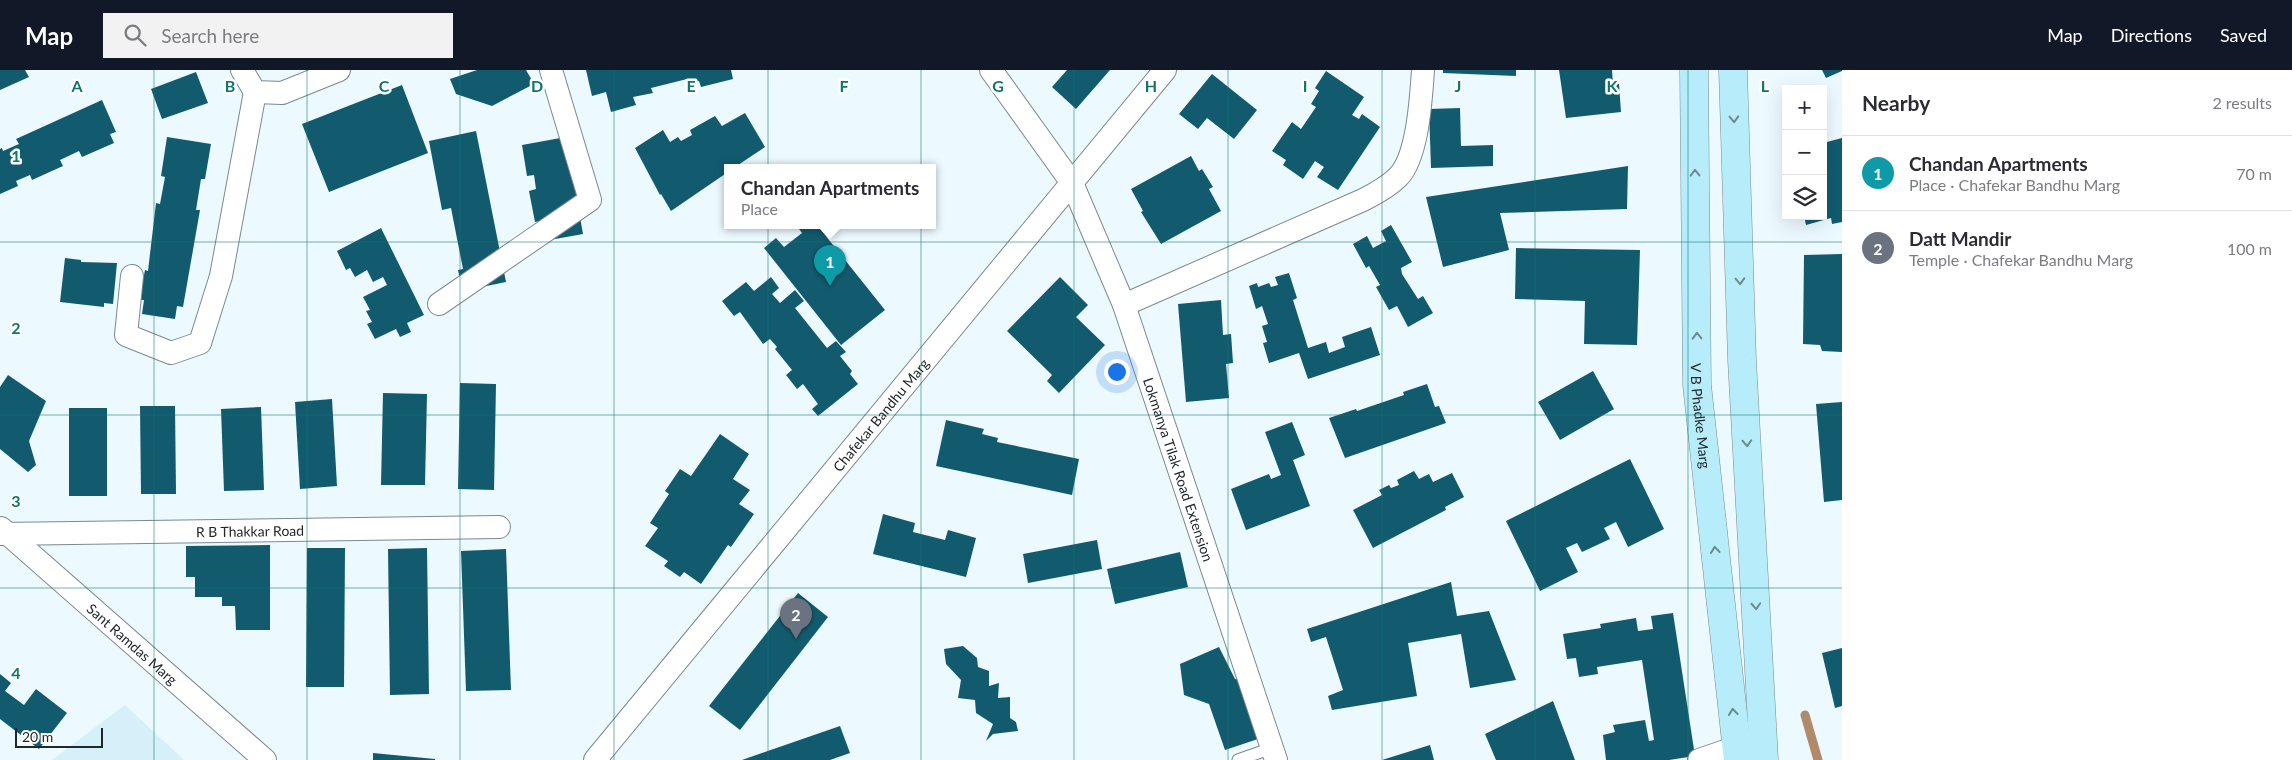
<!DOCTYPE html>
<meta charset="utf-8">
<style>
body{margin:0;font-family:Lato,sans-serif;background:#f2f2f3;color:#2b2b33}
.controls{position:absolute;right:15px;top:15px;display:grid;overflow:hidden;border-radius:0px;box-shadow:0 5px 20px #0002}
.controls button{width:45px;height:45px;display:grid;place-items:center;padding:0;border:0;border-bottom:1px solid #e1e1e2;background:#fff;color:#2b2b33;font:25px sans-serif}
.scale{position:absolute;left:15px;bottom:12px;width:88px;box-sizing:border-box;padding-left:5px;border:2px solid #21272a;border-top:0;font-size:14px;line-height:18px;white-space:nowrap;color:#21272a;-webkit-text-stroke:4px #fff;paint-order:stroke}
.you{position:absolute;left:1116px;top:301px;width:18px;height:18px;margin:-12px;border:4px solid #fff;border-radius:50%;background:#1a73e8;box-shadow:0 0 0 8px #1a73e833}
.badge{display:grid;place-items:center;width:32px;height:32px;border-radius:50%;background:#111827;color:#fff;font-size:16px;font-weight:700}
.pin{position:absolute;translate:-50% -41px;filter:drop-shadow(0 1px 2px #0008)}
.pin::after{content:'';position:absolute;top:26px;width:18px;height:15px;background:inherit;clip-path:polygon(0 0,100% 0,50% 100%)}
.popup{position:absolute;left:724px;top:94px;width:212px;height:65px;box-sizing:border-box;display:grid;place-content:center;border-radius:0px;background:#fff;filter:drop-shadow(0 1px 4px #0005);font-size:16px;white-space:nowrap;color:#7c7c81}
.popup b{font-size:19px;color:#2b2b33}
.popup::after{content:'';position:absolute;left:50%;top:100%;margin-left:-10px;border:10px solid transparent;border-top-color:#fff}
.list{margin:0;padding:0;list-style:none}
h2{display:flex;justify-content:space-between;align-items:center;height:65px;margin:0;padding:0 20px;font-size:21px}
h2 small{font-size:16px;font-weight:400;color:#7c7c81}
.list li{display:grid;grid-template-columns:32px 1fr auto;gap:15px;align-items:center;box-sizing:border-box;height:75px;padding:0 20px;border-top:1px solid #e1e1e2}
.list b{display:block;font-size:19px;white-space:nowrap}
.list p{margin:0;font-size:16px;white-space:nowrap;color:#7c7c81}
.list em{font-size:16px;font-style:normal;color:#7c7c81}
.icon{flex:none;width:28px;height:28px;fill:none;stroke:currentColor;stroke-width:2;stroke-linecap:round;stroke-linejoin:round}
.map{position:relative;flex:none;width:1842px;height:690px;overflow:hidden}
header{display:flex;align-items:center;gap:30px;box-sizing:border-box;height:70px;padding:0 25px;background:#111827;color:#fff}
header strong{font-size:24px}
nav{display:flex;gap:28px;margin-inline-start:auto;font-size:18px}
.search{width:350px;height:45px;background:#f2f2f3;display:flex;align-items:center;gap:12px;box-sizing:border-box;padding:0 18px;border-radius:0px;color:#7c7c81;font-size:19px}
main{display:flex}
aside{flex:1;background:#fff}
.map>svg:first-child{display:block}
</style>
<header>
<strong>Map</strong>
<div class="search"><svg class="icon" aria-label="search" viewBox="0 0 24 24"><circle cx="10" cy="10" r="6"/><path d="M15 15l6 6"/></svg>Search here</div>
<nav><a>Map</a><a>Directions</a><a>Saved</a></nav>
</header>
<main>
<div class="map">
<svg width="1842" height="690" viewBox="0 0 1842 690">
<rect width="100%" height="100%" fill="#ecf9fe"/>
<polygon fill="#d6f0f9" points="125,635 184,690 52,690"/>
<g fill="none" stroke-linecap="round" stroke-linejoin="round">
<polyline stroke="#b08a69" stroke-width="9" points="1805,645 1818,690"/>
</g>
<g fill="#125b6f">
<polygon points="0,0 25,0 29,7 0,20"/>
<polygon points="477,0 526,0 534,14 492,36 456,24 450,9"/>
<polygon points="586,0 731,0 733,9 701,17 699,11 688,14 687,9 651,18 653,23 633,27 636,35 611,42 606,22 592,26"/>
<polygon points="1067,0 1110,0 1076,39 1052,17"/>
<polygon points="1443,0 1516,0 1516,6 1443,3"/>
<polygon points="1559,0 1612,0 1613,14 1619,14 1621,42 1566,48"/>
<polygon points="1822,0 1842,0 1842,1 1826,8"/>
<polygon points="1326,1 1364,27 1352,45 1359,49 1362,44 1380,57 1338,120 1317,107 1324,97 1315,91 1303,109 1283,95 1286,90 1272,81 1292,52 1301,59 1316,37 1311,34 1319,21 1315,18"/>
<polygon points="196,2 208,33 162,49 151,19"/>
<polygon points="1212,4 1257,40 1234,69 1207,48 1198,59 1179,44"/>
<polygon points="402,15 428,83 329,122 302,54"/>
<polygon points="102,30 116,62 110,64 114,73 82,87 79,81 60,90 63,96 32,110 30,105 16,111 18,116 0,124 0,79 2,78 3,81 19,74 16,69"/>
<polygon points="1460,38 1461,76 1493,75 1493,96 1431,98 1429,39"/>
<polygon points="745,43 765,77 735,97 728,97 728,102 671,141 661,124 660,125 635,78 663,60 670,72 678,67 681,71 692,65 690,60 715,46 722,56"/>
<polygon points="476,61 506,212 462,221 458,200 463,199 451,138 442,140 429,71"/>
<polygon points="167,67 211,74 205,109 201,109 196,140 200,140 183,237 177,236 175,249 142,244 144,230 139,230 145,200 148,201 156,133 160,134 165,107 161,106"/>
<polygon points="566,67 583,164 544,171 540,151 535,152 529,121 536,119 534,105 527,106 522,75"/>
<polygon points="1842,68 1842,152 1832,154 1831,148 1806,155 1804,146 1823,146 1823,73"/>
<polygon points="1191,86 1199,101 1202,99 1213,117 1209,119 1221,141 1161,174 1141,142 1143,141 1131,119"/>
<polygon points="1628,96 1627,139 1500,143 1509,180 1443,197 1426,127"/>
<polygon points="796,155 817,155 885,240 841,275 764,178 776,168 784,177 802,163"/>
<polygon points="1391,155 1412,192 1401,198 1402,204 1418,229 1423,226 1433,243 1408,257 1397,236 1389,240 1376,217 1380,215 1369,196 1366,198 1353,174 1367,166 1373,178 1386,171 1381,161"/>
<polygon points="381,158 424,245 407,253 411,262 400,267 396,259 375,269 367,254 372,252 366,241 370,240 363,227 387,215 383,207 373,212 367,200 355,207 350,198 346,200 337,181"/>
<polygon points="1516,178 1640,180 1637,275 1584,274 1585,231 1515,229"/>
<polygon points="1842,184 1842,282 1822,281 1820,275 1803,274 1804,185"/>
<polygon points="65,188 81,190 81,192 117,193 113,234 104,233 104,237 60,232"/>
<polygon points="1289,203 1297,228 1293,230 1308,278 1326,272 1329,283 1345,277 1342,267 1371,257 1380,285 1308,309 1299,283 1269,293 1263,273 1267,272 1262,256 1268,254 1262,236 1256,239 1249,216 1257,213 1258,217 1269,213 1271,217 1278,215 1275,207"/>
<polygon points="771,207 779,218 772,224 780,233 795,220 804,231 795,238 827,278 836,271 846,282 840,286 852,301 850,304 858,314 818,346 812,339 818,334 803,314 797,319 786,305 792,300 775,279 777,277 770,269 763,274 740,242 734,246 722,231 746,212 754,221"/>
<polygon points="1060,207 1088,235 1076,247 1105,275 1059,323 1047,311 1052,305 1007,261"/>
<polygon points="1221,230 1223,265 1231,264 1233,293 1226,294 1229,328 1186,332 1178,234"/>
<polygon points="1593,301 1614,339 1560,370 1538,332"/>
<polygon points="8,305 46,331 29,371 36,395 28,402 0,379 0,317"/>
<polygon points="460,313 496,314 494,420 458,419"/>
<polygon points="1427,314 1435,337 1439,336 1446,353 1345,388 1329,348 1356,339 1357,341 1404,325 1403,322"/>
<polygon points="383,323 427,324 425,415 381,415"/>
<polygon points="332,329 337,416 300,419 295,332"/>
<polygon points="1842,332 1842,430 1824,432 1816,334"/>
<polygon points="140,336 175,336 176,424 141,424"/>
<polygon points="261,337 264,420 224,421 221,339"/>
<rect x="69" y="338" width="38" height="88"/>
<polygon points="946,350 984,359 982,364 998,368 997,372 1079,389 1072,425 936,396"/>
<polygon points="1292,352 1305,385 1293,390 1310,436 1246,460 1231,419 1269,404 1271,409 1281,405 1265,362"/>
<polygon points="720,364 749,384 733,409 750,420 739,434 754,444 731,477 728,475 701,514 684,502 680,507 664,496 668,491 645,476 658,458 650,453 669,424 665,421 680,399 691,406"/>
<polygon points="1630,389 1664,459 1628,477 1616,452 1604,458 1610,469 1582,482 1577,473 1566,478 1578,502 1540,521 1506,451"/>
<polygon points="1414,401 1419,409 1429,404 1433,412 1452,403 1464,427 1445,437 1446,440 1373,478 1353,440 1382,425 1379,420 1389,415 1391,418 1399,415 1397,410"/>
<polygon points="883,444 915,453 913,462 945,470 948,460 976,468 966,507 873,484"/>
<polygon points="1097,470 1102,499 1028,513 1023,484"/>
<polygon points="270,475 270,560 236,560 235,536 222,536 222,527 195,527 195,507 186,507 186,476"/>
<polygon points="307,478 345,478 344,617 306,617"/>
<polygon points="427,478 429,624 390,625 388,479"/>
<polygon points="506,479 511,620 466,621 461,481"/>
<polygon points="1180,482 1188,517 1115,534 1107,499"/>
<polygon points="1451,512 1457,546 1489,541 1516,610 1470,618 1461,564 1408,573 1417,626 1332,640 1328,626 1343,620 1326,567 1311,572 1307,559"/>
<polygon points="798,523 828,547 740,660 709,636"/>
<polygon points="1673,543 1695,686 1669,690 1606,690 1603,665 1615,662 1613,655 1645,650 1649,671 1654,670 1642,590 1597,597 1598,604 1579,607 1576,588 1567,589 1563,564 1601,558 1600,554 1636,548 1638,561 1653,559 1651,546"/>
<polygon points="963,576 977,588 978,597 989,601 989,616 999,613 998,628 1010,627 1010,648 1016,652 1018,661 993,664 986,671 993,654 976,643 975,630 958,628 961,610 946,594 944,579"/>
<polygon points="1219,577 1235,609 1249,611 1264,667 1225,680 1209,634 1184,625 1180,594"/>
<polygon points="1842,578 1842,636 1835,638 1822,583"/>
<polygon points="0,604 11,613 5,621 24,635 36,619 67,643 39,679 0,649"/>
<polygon points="1553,631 1575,690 1496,690 1485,664"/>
<polygon points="840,656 850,683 830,690 742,690"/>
<polygon points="1430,675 1434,690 1382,690"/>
<polygon points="373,683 435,689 435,690 373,690"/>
</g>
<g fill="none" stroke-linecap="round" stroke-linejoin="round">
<defs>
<polyline id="lane" points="1238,690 1272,678"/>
<g id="street">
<polyline points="242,0 255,22 282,23 339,0"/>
<path id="s1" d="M991,0L1072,113L1124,235L1276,690"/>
<polyline points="132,206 126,265 171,283 200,273 221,206 255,22"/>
<polyline points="439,234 590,130 551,0"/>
<path d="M1124,235L1363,130C1375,124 1388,117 1398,107C1418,87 1421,28 1423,0"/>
<path id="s2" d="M1,458L265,690"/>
<path id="s3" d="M0,464L499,457"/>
<path id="s4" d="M595,690L1165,0"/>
<polyline points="1699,690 1737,677 1753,677"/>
</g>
<g id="secondary">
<path id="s5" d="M1694,0L1697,315L1738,690"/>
<polyline points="1733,0 1742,290 1764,690"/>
</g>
</defs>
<use href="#lane" stroke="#7b8a8f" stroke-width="13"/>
<use href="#street" stroke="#7b8a8f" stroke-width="24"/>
<use href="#secondary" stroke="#7b8a8f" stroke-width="29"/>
<use href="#lane" stroke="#fff" stroke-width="11"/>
<use href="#street" stroke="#fff" stroke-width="22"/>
<use href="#secondary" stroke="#b7edfa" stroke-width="28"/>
</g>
<defs><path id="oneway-chevron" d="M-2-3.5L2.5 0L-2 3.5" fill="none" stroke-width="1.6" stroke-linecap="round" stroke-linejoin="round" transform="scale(1.25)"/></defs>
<g stroke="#6c8a92">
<use href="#oneway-chevron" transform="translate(1734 49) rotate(88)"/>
<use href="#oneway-chevron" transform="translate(1695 103) rotate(-91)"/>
<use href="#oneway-chevron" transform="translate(1740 211) rotate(88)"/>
<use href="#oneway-chevron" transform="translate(1697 266) rotate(-91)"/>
<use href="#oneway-chevron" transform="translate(1747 373) rotate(87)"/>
<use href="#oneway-chevron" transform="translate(1715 480) rotate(-96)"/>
<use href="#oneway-chevron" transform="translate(1756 536) rotate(87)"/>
<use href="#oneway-chevron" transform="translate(1733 642) rotate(-96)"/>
</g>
<path fill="none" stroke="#0f766e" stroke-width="1" stroke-opacity="0.55" d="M154,0V690M307,0V690M460,0V690M614,0V690M768,0V690M921,0V690M1074,0V690M1228,0V690M1382,0V690M1535,0V690M1688,0V690M0,172H1842M0,345H1842M0,518H1842"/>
<g text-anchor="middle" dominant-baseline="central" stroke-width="5" stroke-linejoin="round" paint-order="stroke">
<g font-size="14" fill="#21272a" stroke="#fff">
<text stroke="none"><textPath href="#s4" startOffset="448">Chafekar Bandhu Marg</textPath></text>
<text stroke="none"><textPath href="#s5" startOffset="346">V B Phadke Marg</textPath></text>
<text stroke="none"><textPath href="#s1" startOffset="445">Lokmanya Tilak Road Extension</textPath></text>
<text stroke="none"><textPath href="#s3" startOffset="250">R B Thakkar Road</textPath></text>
<text stroke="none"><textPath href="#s2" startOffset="175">Sant Ramdas Marg</textPath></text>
</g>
</g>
<g font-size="16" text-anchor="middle" font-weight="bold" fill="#0f766e" stroke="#fff" stroke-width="5" stroke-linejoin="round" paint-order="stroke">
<text x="77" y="22">A</text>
<text x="230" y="22">B</text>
<text x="384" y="22">C</text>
<text x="537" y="22">D</text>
<text x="691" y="22">E</text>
<text x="844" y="22">F</text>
<text x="998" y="22">G</text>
<text x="1151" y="22">H</text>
<text x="1305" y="22">I</text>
<text x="1458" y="22">J</text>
<text x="1612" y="22">K</text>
<text x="1765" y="22">L</text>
<text x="16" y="92">1</text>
<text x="16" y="264">2</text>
<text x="16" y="437">3</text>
<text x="16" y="609">4</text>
</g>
</svg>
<div class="controls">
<button>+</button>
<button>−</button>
<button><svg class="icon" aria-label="layers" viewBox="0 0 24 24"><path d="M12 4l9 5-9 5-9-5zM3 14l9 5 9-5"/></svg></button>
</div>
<div class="scale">20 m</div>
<div class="you"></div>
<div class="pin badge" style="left:830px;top:216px;background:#0f9aa8">1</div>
<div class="popup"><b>Chandan Apartments</b>Place</div>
<div class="pin badge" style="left:796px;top:569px;background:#6b7280">2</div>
</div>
<aside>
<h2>Nearby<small>2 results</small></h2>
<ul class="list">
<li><span class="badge" style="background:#0f9aa8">1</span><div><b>Chandan Apartments</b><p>Place · Chafekar Bandhu Marg</p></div><em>70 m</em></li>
<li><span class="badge" style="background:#6b7280">2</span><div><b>Datt Mandir</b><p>Temple · Chafekar Bandhu Marg</p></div><em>100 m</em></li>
</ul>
</aside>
</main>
